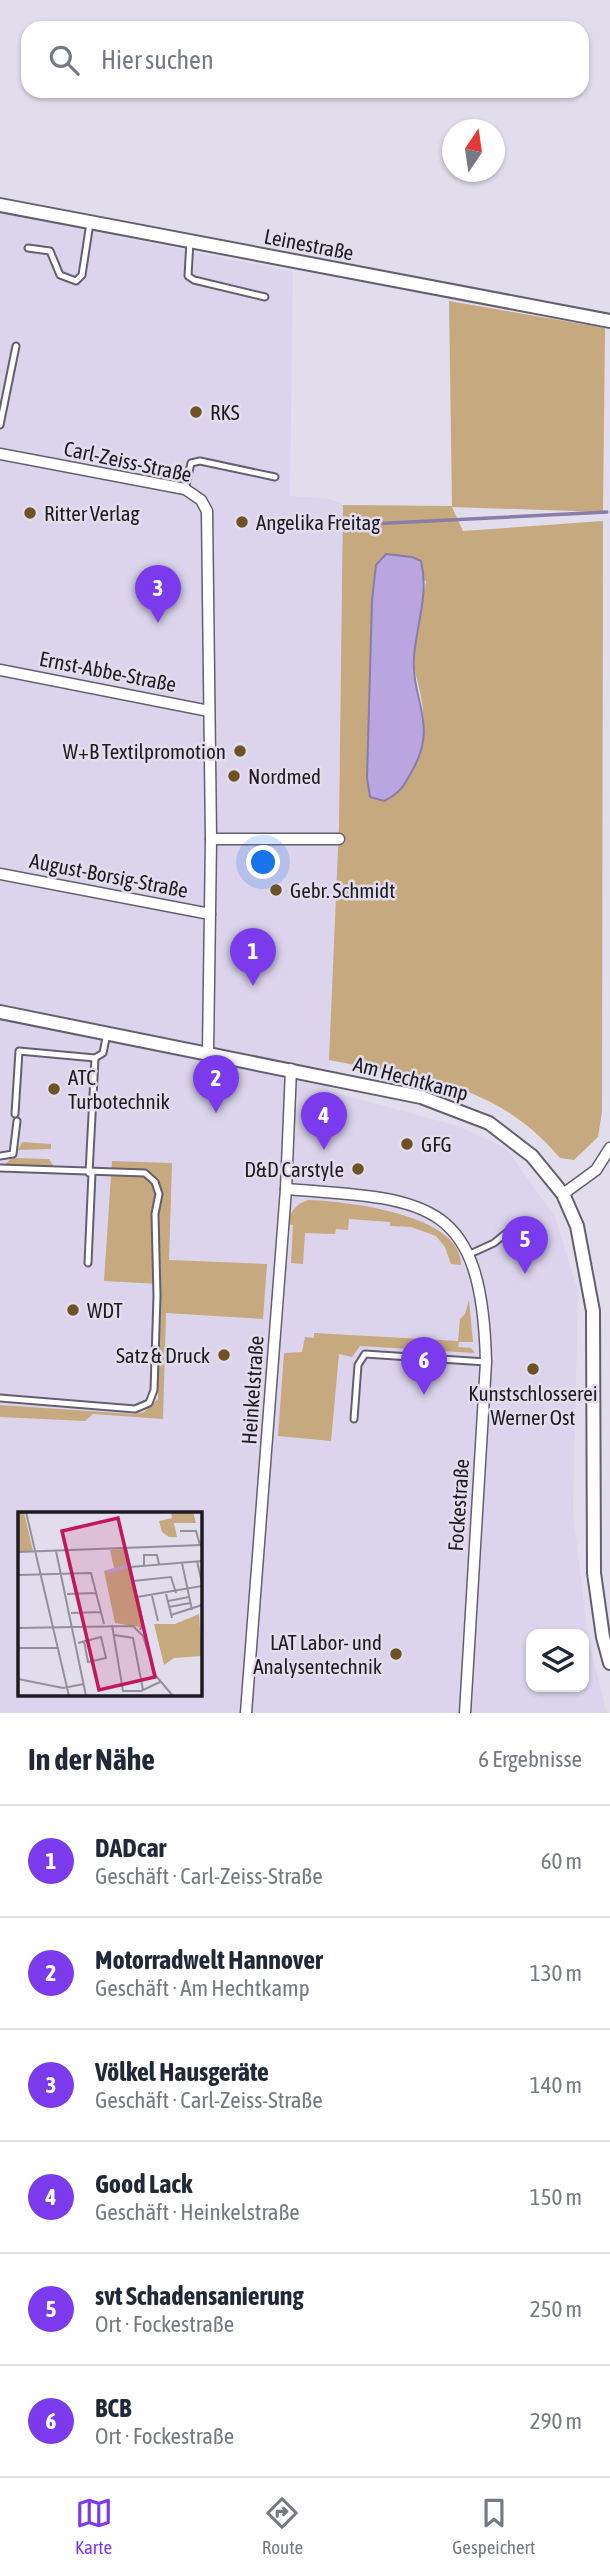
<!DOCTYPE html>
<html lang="de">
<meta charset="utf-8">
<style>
body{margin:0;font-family:"Asap Condensed",sans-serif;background:#f2f2f3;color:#1f2937}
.controls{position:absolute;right:21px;bottom:21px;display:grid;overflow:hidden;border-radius:14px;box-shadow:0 2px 5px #0004}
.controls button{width:63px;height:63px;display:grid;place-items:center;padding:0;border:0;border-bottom:2px solid #e0e1e3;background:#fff;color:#1f2937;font:35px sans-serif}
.compass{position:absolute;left:442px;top:119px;width:63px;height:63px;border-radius:50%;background:#fff;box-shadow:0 2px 5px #0004;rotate:13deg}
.you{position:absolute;left:264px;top:863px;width:24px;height:24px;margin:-18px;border:5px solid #fff;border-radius:50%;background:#1a73e8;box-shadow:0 0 0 10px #1a73e833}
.badge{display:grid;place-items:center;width:46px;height:46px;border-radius:50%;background:#7c3aed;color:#fff;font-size:23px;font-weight:700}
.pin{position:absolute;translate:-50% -58px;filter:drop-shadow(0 2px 4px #0008)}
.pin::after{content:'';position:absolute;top:37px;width:24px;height:21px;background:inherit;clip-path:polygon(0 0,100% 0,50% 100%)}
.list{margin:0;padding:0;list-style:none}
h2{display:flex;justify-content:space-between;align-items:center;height:91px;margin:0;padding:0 28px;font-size:30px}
h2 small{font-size:23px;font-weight:400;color:#747a83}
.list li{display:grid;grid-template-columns:46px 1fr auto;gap:21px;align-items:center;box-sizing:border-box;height:112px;padding:0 28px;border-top:2px solid #e0e1e3}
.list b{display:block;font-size:26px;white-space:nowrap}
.list p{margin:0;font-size:23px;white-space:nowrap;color:#747a83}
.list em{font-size:23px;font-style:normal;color:#747a83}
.icon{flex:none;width:38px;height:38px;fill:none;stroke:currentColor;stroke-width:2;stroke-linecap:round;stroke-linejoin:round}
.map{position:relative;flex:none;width:610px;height:1713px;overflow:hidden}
.search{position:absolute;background:#fff;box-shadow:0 2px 5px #0004;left:21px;right:21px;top:21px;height:77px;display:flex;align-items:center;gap:18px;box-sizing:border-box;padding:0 24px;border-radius:21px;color:#747a83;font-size:26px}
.sheet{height:763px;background:#fff}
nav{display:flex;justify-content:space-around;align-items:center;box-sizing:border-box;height:98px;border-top:2px solid #e0e1e3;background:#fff;font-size:19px;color:#747a83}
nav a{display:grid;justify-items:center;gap:4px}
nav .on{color:#7c3aed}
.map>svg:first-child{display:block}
</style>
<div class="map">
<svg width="610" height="1713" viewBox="0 0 610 1713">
<rect width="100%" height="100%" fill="#e2dded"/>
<path fill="#dbd4ec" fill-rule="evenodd" d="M0,213L293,272L290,496L331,499L343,505L339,826L329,1091L458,1126L506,1148L555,1217L578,1291L573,1512L588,1638L607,1713H0ZM19,1514H200V1694H19ZM531,1634H584V1687H531Z"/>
<g fill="#c6a97e" fill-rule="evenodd">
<path d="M449,301L605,328L603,512L452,507L463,531L603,521L602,1112L598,1137L574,1160L560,1158C494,1081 423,1079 329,1060L339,826L343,505L452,506ZM376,565L426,581C422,606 413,635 414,661C415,676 420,688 422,703C428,737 416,785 384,801L367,778Z"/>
<polygon points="22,1142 51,1144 51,1149 18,1150"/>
<polygon points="12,1158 49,1159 54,1167 4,1165"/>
<polygon points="112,1161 172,1163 169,1260 267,1264 263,1319 166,1313 163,1419 93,1414 85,1421 0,1417 0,1405 133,1414 144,1412 158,1399 161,1284 104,1281"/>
<path d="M308,1200C345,1201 462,1214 461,1265L451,1264L445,1247L436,1236L411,1227L390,1226V1222L349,1219L348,1230L336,1229L335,1234L305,1233L303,1264L291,1263L293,1225L288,1224C290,1211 296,1204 308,1200Z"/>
<polygon points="469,1300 473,1342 459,1342 458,1347 471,1348 475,1353 360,1346 352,1357 339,1354 331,1441 278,1436 284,1353 302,1352 305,1337 314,1338 314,1333 458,1341 460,1319 465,1314"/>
</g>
<path fill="#b9a6e0" stroke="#8a7ca7" stroke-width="2" d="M386,554L412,557L421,561C429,593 417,623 414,656C411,701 439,724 412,771C404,786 400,793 384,801L370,797L367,778L372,601L376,565Z"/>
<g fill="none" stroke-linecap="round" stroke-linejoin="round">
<polyline stroke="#8a7ca7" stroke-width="3.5" points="369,524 607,512"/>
<defs>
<g id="service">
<polyline points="190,241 188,276 194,280 265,297"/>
<polyline points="28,248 50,251 60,275 76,281 82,275 90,223"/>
<polyline points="0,425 16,346"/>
<polyline points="185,489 191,463 200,461 275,477"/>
<polyline points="15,1114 19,1051 95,1058 103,1053 107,1033"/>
<polyline points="0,1156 13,1154 17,1121"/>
<polyline points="0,1168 145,1173 155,1182 159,1194 155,1214 157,1296 154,1390 149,1403 135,1409 0,1398"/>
<polyline points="89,1173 95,1058"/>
<polyline points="470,1254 494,1243 510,1230"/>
<polyline points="88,1263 92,1173"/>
<polyline points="354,1419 358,1365 365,1354 486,1362"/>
</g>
<g id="minor">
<polyline points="0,454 185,489 201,500 207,511 211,839 208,1052"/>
<polyline points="0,670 209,711"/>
<polyline points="211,839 339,839"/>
<polyline points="0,874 210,914"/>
<path d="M286,1189C429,1199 482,1199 486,1362L465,1713"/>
<polyline points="563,1194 596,1170 610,1148"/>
<polyline points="246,1713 286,1189 291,1069"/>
</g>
<g id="tertiary">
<polyline points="0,205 610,321"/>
<polyline points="0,1012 421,1097 489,1123 532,1156 563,1194 577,1226 593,1311 594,1573 603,1637 610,1663"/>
</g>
</defs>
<use href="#service" stroke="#645f6e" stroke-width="9"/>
<use href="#minor" stroke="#645f6e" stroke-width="13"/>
<use href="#tertiary" stroke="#645f6e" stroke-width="16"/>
<use href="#service" stroke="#fff" stroke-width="5"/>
<use href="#minor" stroke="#fff" stroke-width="10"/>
<use href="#tertiary" stroke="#fff" stroke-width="12"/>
</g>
<g fill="#6e5225" stroke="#e2dded" stroke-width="2.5">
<circle cx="196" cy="412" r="7"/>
<circle cx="30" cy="513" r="7"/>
<circle cx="242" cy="522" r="7"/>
<circle cx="240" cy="751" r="7"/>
<circle cx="234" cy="776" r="7"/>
<circle cx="276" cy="890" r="7"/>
<circle cx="54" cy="1089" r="7"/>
<circle cx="407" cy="1144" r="7"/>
<circle cx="358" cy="1169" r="7"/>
<circle cx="73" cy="1310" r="7"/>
<circle cx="224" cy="1355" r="7"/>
<circle cx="533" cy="1369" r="7"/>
<circle cx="396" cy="1654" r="7"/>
</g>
<g text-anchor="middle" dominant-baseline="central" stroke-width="5" stroke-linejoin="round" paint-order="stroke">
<g font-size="21" fill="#1d1b21" stroke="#e2dded">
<text transform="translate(309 244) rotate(11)">Leinestraße</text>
<text transform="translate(128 461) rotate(12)">Carl-Zeiss-Straße</text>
<text transform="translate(108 671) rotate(11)">Ernst-Abbe-Straße</text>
<text transform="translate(109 875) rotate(11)">August-Borsig-Straße</text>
<text transform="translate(411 1078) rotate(15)">Am Hechtkamp</text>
<text transform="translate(252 1390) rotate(-86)">Heinkelstraße</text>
<text transform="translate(458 1505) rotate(-86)">Fockestraße</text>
</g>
<g font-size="21" fill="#1d1b21" stroke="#e2dded" text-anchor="start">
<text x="210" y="412">RKS</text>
<text x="44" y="513">Ritter Verlag</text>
<text x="256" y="522">Angelika Freitag</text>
<text x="226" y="751" text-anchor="end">W+B Textilpromotion</text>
<text x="248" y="776">Nordmed</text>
<text x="290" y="890">Gebr. Schmidt</text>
<text x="68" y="1077">ATC<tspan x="68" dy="24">Turbotechnik</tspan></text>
<text x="421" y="1144">GFG</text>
<text x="344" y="1169" text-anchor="end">D&amp;D Carstyle</text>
<text x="87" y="1310">WDT</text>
<text x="210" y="1355" text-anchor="end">Satz &amp; Druck</text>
<text x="533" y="1393" text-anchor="middle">Kunstschlosserei<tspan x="533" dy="24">Werner Ost</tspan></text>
<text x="382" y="1642" text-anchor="end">LAT Labor- und<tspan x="382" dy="24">Analysentechnik</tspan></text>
</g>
</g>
<g transform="translate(18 1512)">
<rect width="184" height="184" fill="#e2dded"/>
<path d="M0,0H6L15,39H0ZM153,0H175L178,11H156L159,25H151L144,20L141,9L154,6ZM107,37L124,112L122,115L97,111L86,59L96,56L92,38ZM181,102L184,144L156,146L146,153L136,112H157Z" fill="#c6a97e"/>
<path fill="none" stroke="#b9a6e0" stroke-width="3.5" d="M89,60L111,54"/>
<path fill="none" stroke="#938f9b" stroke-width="2" d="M8,0L51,184M162,19H178L182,33M108,36L125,111L122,118M38,39L68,184M0,40L184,33M179,49L184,71M164,51L174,98M126,53V43H139L141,52M112,55L184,49M0,63L73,61L86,112M115,69L153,65L158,81M49,82L78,81M148,82L154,106M134,84L140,109M119,85L184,74M150,89L171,85M151,95L172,91M53,101L83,100M153,103L184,93M94,113L105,179H123L142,170M0,116L115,114L125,124L138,164L155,184M96,123L115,126L125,178M60,131L83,125L88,146L70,150L66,129M0,136H39M0,167L45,176L66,172"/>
<path fill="#c2185b" fill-opacity="0.15" stroke="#c2185b" stroke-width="3.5" d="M100,6L137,165L81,178L44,19Z"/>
<rect width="184" height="184" fill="none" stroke="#1d1b21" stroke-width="3.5"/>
</g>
</svg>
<div class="controls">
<button><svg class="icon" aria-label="layers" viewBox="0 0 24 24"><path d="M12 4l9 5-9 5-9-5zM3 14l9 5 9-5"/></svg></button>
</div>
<svg class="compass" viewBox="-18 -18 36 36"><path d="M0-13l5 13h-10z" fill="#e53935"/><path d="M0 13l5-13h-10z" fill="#747a83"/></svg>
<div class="you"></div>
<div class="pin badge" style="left:253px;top:986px">1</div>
<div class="pin badge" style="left:216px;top:1113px">2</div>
<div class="pin badge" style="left:158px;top:623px">3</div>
<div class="pin badge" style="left:324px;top:1150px">4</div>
<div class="pin badge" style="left:525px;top:1274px">5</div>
<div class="pin badge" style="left:424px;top:1395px">6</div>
<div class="search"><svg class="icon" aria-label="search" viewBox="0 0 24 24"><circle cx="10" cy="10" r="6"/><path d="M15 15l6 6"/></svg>Hier suchen</div>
</div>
<section class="sheet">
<h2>In der Nähe<small>6 Ergebnisse</small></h2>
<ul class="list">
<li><span class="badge">1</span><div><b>DADcar</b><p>Geschäft · Carl-Zeiss-Straße</p></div><em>60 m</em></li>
<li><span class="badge">2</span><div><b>Motorradwelt Hannover</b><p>Geschäft · Am Hechtkamp</p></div><em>130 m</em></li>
<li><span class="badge">3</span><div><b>Völkel Hausgeräte</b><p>Geschäft · Carl-Zeiss-Straße</p></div><em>140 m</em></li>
<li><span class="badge">4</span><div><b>Good Lack</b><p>Geschäft · Heinkelstraße</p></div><em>150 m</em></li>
<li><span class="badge">5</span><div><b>svt Schadensanierung</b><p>Ort · Fockestraße</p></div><em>250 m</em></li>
<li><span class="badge">6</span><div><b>BCB</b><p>Ort · Fockestraße</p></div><em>290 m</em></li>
</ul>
</section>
<nav>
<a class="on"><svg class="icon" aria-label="map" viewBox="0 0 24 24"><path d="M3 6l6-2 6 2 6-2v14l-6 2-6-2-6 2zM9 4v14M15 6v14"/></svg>Karte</a>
<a><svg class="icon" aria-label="directions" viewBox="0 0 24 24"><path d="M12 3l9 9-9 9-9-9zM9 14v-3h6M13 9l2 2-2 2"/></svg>Route</a>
<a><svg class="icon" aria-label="saved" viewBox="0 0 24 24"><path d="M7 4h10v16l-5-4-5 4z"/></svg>Gespeichert</a>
</nav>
